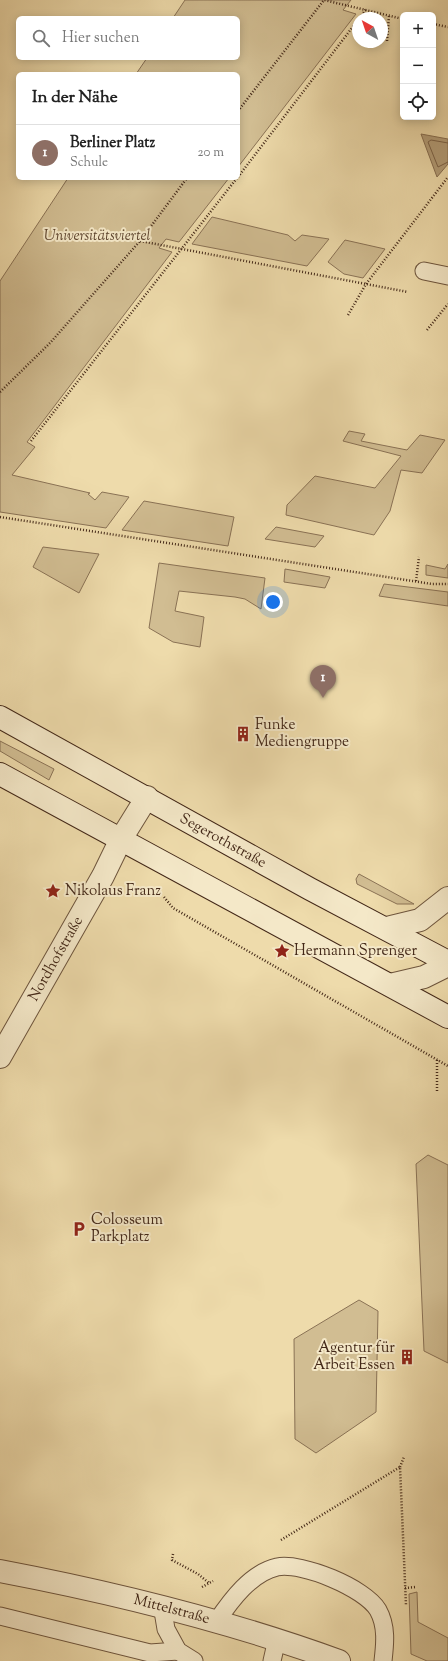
<!DOCTYPE html>
<html lang="de">
<meta charset="utf-8">
<style>
body{margin:0;font-family:"Sorts Mill Goudy",serif;background:#f2f2f2;color:#222}
.controls{position:absolute;right:12px;top:12px;display:grid;overflow:hidden;border-radius:6px;box-shadow:0 2px 10px #0003}
.controls button{width:36px;height:36px;display:grid;place-items:center;padding:0;border:0;border-bottom:1px solid #e0e0e0;background:#fff;color:#222;font:20px sans-serif}
.compass{position:absolute;left:352px;top:12px;width:36px;height:36px;border-radius:50%;background:#fff;box-shadow:0 2px 10px #0003;rotate:320deg}
.you{position:absolute;left:273px;top:602px;width:14px;height:14px;margin:-10px;border:3px solid #fff;border-radius:50%;background:#1a73e8;box-shadow:0 0 0 6px #1a73e833}
.badge{display:grid;place-items:center;width:26px;height:26px;border-radius:50%;background:#d93025;color:#fff;font-size:13px;font-weight:700}
.pin{position:absolute;translate:-50% -33px;filter:drop-shadow(0 1px 2px #0008)}
.pin::after{content:'';position:absolute;top:21px;width:14px;height:12px;background:inherit;clip-path:polygon(0 0,100% 0,50% 100%)}
.list{margin:0;padding:0;list-style:none}
h2{display:flex;justify-content:space-between;align-items:center;height:52px;margin:0;padding:0 16px;font-size:17px}
h2 small{font-size:13px;font-weight:400;color:#767676}
.list li{display:grid;grid-template-columns:26px 1fr auto;gap:12px;align-items:center;box-sizing:border-box;height:56px;padding:0 16px;border-top:1px solid #e0e0e0}
.list b{display:block;font-size:15px;white-space:nowrap}
.list p{margin:0;font-size:13px;white-space:nowrap;color:#767676}
.list em{font-size:13px;font-style:normal;color:#767676}
.icon{flex:none;width:22px;height:22px;fill:none;stroke:currentColor;stroke-width:2;stroke-linecap:round;stroke-linejoin:round}
.map{position:relative;flex:none;width:448px;height:1661px;overflow:hidden}
.search{position:absolute;background:#fff;box-shadow:0 2px 10px #0003;left:16px;top:16px;width:224px;height:44px;display:flex;align-items:center;gap:10px;box-sizing:border-box;padding:0 14px;border-radius:6px;color:#767676;font-size:15px}
.panel{position:absolute;background:#fff;box-shadow:0 2px 10px #0003;left:16px;top:72px;width:224px;height:108px;border-radius:6px}
.map>svg:first-child{display:block}
</style>
<div class="map">
<svg width="448" height="1661" viewBox="0 0 448 1661">
<rect width="100%" height="100%" fill="#eedbab"/>
<filter id="stains"><feTurbulence type="fractalNoise" baseFrequency=".005" numOctaves="4"/><feColorMatrix values="0 0 0 0 .2 0 0 0 0 .09 0 0 0 0 .02 0 0 0 .5 -.17"/></filter>
<radialGradient id="worn" r=".72"><stop offset=".6" stop-color="#630" stop-opacity="0"/><stop offset="1" stop-color="#630" stop-opacity=".3"/></radialGradient>
<g fill="#d1bd92" stroke="#8a7255">
<polygon points="185,0 351,0 343,10 356,14 238,167 238,74 136,74 147,58 238,58 238,18 173,18"/>
<polygon points="68,178 229,178 179,242 166,239 159,248 172,252 27,442 35,447 12,475 90,493 88,494 95,500 102,492 129,497 106,528 0,512 0,281"/>
<polygon points="212,217 288,235 295,241 302,235 329,239 307,266 192,244"/>
<polygon points="345,240 385,249 363,278 344,274 328,262"/>
<polygon points="349,431 365,434 361,441 407,450 420,435 445,440 422,473 401,470 390,511 374,535 286,515 287,505 315,476 375,488 401,456 343,441"/>
<polygon points="144,501 234,517 228,546 122,530"/>
<polygon points="276,527 324,536 315,547 265,539"/>
<polygon points="43,547 99,554 79,593 33,567"/>
<polygon points="159,563 265,578 261,609 245,599 235,597 179,591 175,611 204,617 200,647 173,642 149,628"/>
<polygon points="448,564 448,578 426,575 426,565 445,569"/>
<polygon points="285,569 330,577 325,588 284,582"/>
<polygon points="384,584 448,592 448,606 379,596"/>
<polygon points="0,741 54,769 49,780 0,751"/>
<polygon points="359,874 414,904 397,904 357,884 356,879"/>
<polygon points="428,1155 448,1165 448,1363 424,1351 416,1164"/>
<polygon points="359,1300 378,1311 376,1412 316,1453 295,1439 294,1339"/>
<polygon points="417,1592 418,1622 448,1638 448,1661 427,1661 411,1654 409,1594"/>
</g>
<polygon fill="#b49e79" stroke="#876f52" points="421,134 448,139 448,164 437,177"/>
<g fill="none" stroke-linecap="round" stroke-linejoin="round">
<polyline stroke="#7c6348" stroke-width="1" points="448,143 431,140 428,142 438,167 448,162"/>
<defs>
<g id="service">
<polyline points="424,271 448,276"/>
<polyline points="162,1605 166,1629 178,1651 194,1661"/>
<polyline points="0,1616 150,1653 178,1651"/>
<path d="M217,1621C231,1600 251,1573 277,1567C302,1562 365,1588 378,1610C387,1626 385,1644 383,1661"/>
<polyline points="272,1661 277,1639"/>
</g>
<g id="minor">
<polyline points="387,928 420,920 448,898"/>
<polyline points="390,985 424,977 448,965"/>
<path id="s1" d="M0,1057L103,876L121,839L147,797"/>
<path id="s2" d="M0,1571C116,1593 229,1621 339,1661"/>
</g>
<g id="secondary">
<path id="s3" d="M0,717L310,889L448,962"/>
<polyline points="0,774 448,1017"/>
</g>
</defs>
<use href="#service" stroke="#6e553d" stroke-width="19"/>
<use href="#minor" stroke="#6e553d" stroke-width="24"/>
<use href="#secondary" stroke="#432818" stroke-width="24"/>
<g stroke="#432818" stroke-width="2.5" stroke-dasharray="1 2" stroke-linecap="butt">
<polyline points="360,18 366,9"/>
<polyline points="433,24 448,27"/>
<polyline points="387,41 389,16"/>
<polyline points="238,111 324,0 403,19"/>
<polyline points="238,177 358,20"/>
<polyline points="140,241 408,292"/>
<polyline points="348,315 366,284 448,177"/>
<polyline points="427,330 448,304"/>
<polyline points="0,392 50,343 140,241 187,178"/>
<polyline points="31,441 237,178"/>
<polyline points="0,517 432,584 448,584"/>
<polyline points="416,581 419,557"/>
<polyline points="164,897 173,908 448,1066"/>
<polyline points="437,1060 437,1093"/>
<polyline points="400,1467 404,1457"/>
<polyline points="281,1540 400,1467 406,1605"/>
<polyline points="173,1554 172,1560 198,1574 209,1583"/>
<polyline points="202,1587 213,1581"/>
<polyline points="405,1588 416,1587"/>
</g>
<use href="#service" stroke="#f4e8c8" stroke-width="17"/>
<use href="#minor" stroke="#f4e8c8" stroke-width="22"/>
<use href="#secondary" stroke="#f4e8c8" stroke-width="22"/>
</g>
<defs>
<symbol id="building-bare" viewBox="-9 -9 18 18"><path d="M-4-6H4V6H1V3H-1V6H-4ZM-2.5-4.3h1.7v1.8h-1.7ZM.8-4.3h1.7v1.8H.8ZM-2.5-1h1.7V.8h-1.7ZM.8-1h1.7V.8H.8Z" fill="#8f2418" stroke="#f4e8c8" stroke-width="2.5" paint-order="stroke"/></symbol>
<symbol id="sight-bare" viewBox="-9 -9 18 18"><path d="M0-6L1.8-2.2L6-1.7L2.9 1.2L3.7 5.4L0 3.3L-3.7 5.4L-2.9 1.2L-6-1.7L-1.8-2.2Z" fill="#8f2418" stroke="#f4e8c8" stroke-width="2.5" paint-order="stroke"/></symbol>
<symbol id="parking-bare" viewBox="-9 -9 18 18"><path d="M-3.5-5.5H1a3.5 3.5 0 0 1 0 7H-1V5.5H-3.5ZM-1-3.4V-.6H.8a1.4 1.4 0 0 0 0-2.8Z" fill="#8f2418" stroke="#f4e8c8" stroke-width="2.5" paint-order="stroke"/></symbol>
</defs>
<g fill-rule="evenodd">
<use href="#building-bare" x="232" y="723" width="22" height="22"/>
<use href="#sight-bare" x="42" y="880" width="22" height="22"/>
<use href="#sight-bare" x="271" y="940" width="22" height="22"/>
<use href="#parking-bare" x="68" y="1218" width="22" height="22"/>
<use href="#building-bare" x="396" y="1346" width="22" height="22"/>
</g>
<g text-anchor="middle" dominant-baseline="central" stroke-width="4" stroke-linejoin="round" paint-order="stroke">
<g font-size="15" font-style="italic" fill="#5f4630" stroke="#f4e8c8">
<text x="97" y="236">Universitätsviertel</text>
</g>
<g font-size="15" fill="#432818" stroke="#f4e8c8" text-anchor="start">
<text x="255" y="725">Funke<tspan x="255" dy="17">Mediengruppe</tspan></text>
<text x="65" y="891">Nikolaus Franz</text>
<text x="294" y="951">Hermann Sprenger</text>
<text x="91" y="1220">Colosseum<tspan x="91" dy="17">Parkplatz</tspan></text>
<text x="395" y="1348" text-anchor="end">Agentur für<tspan x="395" dy="17">Arbeit Essen</tspan></text>
</g>
<g font-size="15" fill="#432818" stroke="#f4e8c8">
<text stroke="none"><textPath href="#s3" startOffset="255">Segerothstraße</textPath></text>
<text stroke="none"><textPath href="#s1" startOffset="113">Nordhofstraße</textPath></text>
<text stroke="none"><textPath href="#s2" startOffset="176">Mittelstraße</textPath></text>
</g>
</g>
<rect width="100%" height="100%" filter="url(#stains)"/>
<rect width="100%" height="100%" fill="url(#worn)"/>
</svg>
<div class="controls">
<button>+</button>
<button>−</button>
<button><svg class="icon" aria-label="locate" viewBox="0 0 24 24"><circle cx="12" cy="12" r="6"/><path d="M12 2v4M12 18v4M2 12h4M18 12h4"/></svg></button>
</div>
<svg class="compass" viewBox="-18 -18 36 36"><path d="M0-13l5 13h-10z" fill="#e53935"/><path d="M0 13l5-13h-10z" fill="#767676"/></svg>
<div class="you"></div>
<div class="pin badge" style="left:323px;top:698px;background:#8d6e63">1</div>
<div class="search"><svg class="icon" aria-label="search" viewBox="0 0 24 24"><circle cx="10" cy="10" r="6"/><path d="M15 15l6 6"/></svg>Hier suchen</div>
<section class="panel">
<h2>In der Nähe<small></small></h2>
<ul class="list">
<li><span class="badge" style="background:#8d6e63">1</span><div><b>Berliner Platz</b><p>Schule</p></div><em>20 m</em></li>
</ul>
</section>
</div>
